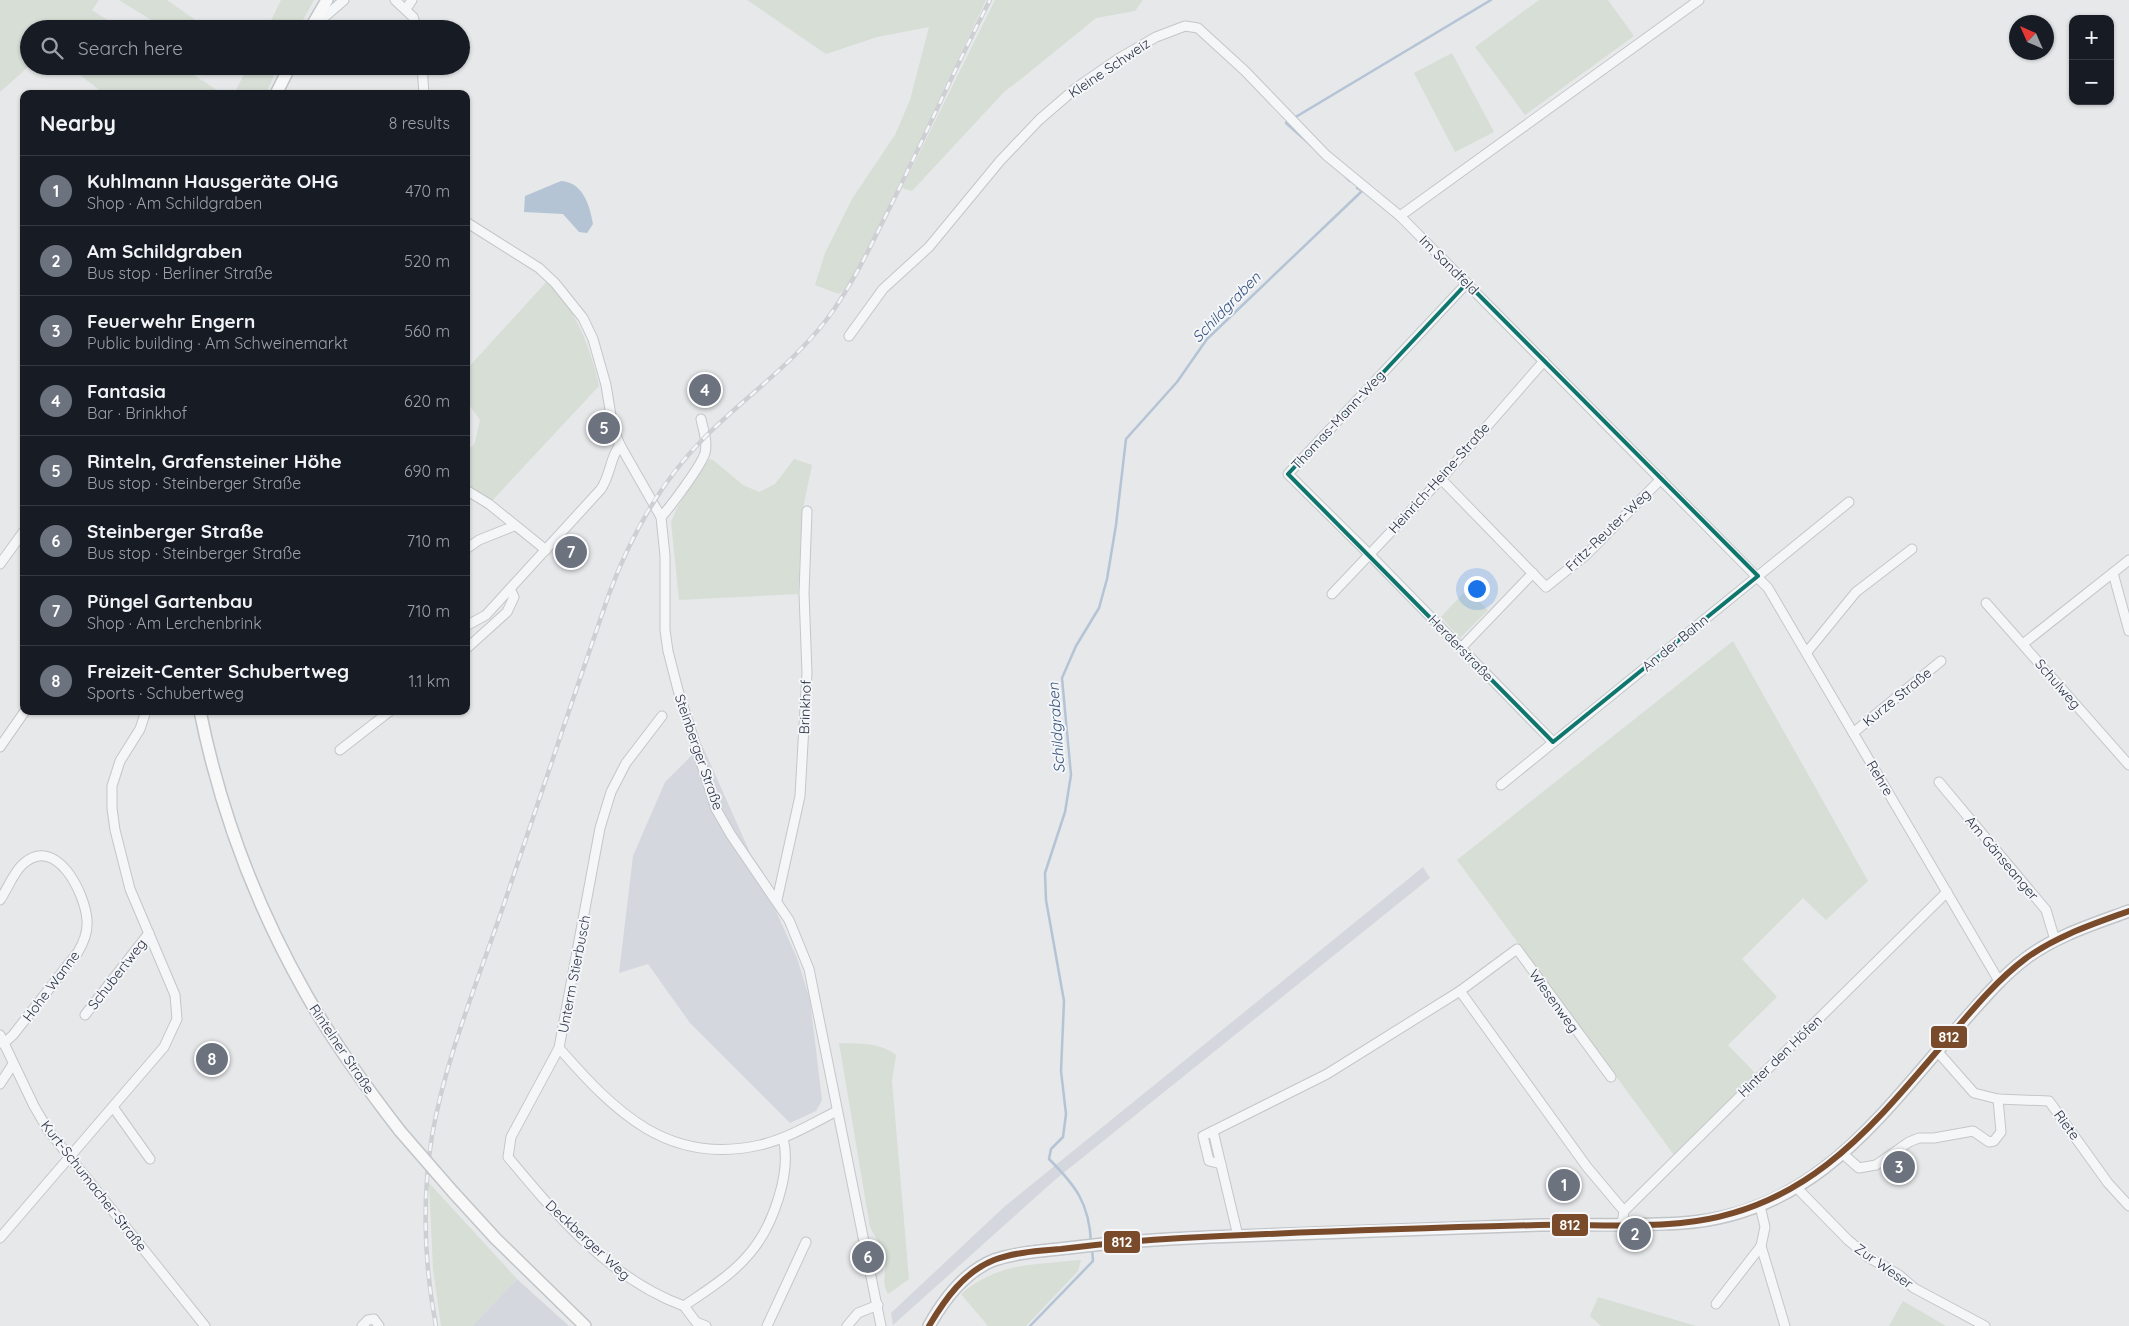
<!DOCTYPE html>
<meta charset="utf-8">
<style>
body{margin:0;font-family:Quicksand,sans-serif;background:#242831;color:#f1f3f6}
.controls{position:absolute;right:15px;top:15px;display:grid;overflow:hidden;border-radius:10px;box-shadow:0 1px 4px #0004}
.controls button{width:45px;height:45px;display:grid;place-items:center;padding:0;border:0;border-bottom:1px solid #363941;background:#171b24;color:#f1f3f6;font:25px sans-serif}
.compass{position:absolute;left:2009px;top:15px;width:45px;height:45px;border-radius:50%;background:#171b24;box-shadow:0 1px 4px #0004;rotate:315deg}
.you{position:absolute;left:1476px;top:588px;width:18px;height:18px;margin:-12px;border:4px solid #fff;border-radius:50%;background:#1a73e8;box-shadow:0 0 0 8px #1a73e833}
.badge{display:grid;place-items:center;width:32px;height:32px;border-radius:50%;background:#6c737f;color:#fff;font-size:16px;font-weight:700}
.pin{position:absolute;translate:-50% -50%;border:2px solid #fff;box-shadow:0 1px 5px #0006}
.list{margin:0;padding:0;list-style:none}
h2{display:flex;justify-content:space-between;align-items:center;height:65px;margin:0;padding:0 20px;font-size:21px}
h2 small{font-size:16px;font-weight:400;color:#9ea1a6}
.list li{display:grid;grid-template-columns:32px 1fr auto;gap:15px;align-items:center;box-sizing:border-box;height:70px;padding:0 20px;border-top:1px solid #363941}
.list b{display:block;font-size:19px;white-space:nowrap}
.list p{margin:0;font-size:16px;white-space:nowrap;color:#9ea1a6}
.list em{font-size:16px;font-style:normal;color:#9ea1a6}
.icon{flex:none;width:28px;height:28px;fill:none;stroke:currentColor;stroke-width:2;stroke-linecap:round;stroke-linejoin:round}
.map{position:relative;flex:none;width:2129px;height:1326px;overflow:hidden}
.search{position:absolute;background:#171b24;box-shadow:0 1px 4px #0004;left:20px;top:20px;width:450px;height:55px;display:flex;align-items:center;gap:12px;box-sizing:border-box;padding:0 18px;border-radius:28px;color:#9ea1a6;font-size:19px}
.panel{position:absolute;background:#171b24;box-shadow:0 1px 4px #0004;left:20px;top:90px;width:450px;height:625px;border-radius:10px}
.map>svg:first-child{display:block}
</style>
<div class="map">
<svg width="2129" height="1326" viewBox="0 0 2129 1326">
<rect width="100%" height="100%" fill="#e6e8ea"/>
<g fill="#d4d7dd">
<polygon points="702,745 797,958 810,1000 822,1100 816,1111 790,1123 690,1023 648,964 619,973 633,856 665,782"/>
<polygon points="1423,867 1430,878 1056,1179 893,1325 891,1313 1004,1207"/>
<polygon points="517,1279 569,1326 472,1326"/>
</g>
<g fill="#d6ded6">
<polygon points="0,0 99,0 92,10 121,29 29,29 29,66 0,92"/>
<polygon points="119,0 167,0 208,29 166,29"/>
<polygon points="281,0 314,0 298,29 267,29"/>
<path d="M747,0H986C954,68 922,136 889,204C878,228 858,279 839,294L815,285L825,253L852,199L895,135L910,100L929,27L877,37L826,54Z"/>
<polygon points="995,0 1143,0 1135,11 1096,18 1026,75 1004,92 912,191 902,188"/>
<polygon points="1539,0 1608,0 1634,36 1525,115 1475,47"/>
<polygon points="1452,53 1494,132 1455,152 1414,73"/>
<polygon points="68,66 180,66 223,94 105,94"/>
<polygon points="248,66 278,66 266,94 234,94"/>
<path d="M550,278C575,314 590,343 599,386L489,504L466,489V452L475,443L480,420L467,402L466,370Z"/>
<polygon points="709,459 713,460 743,485 759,492 775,484 794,459 812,465 802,513 798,594 679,600 671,522 677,508"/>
<polygon points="1467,589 1488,610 1460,638 1441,617"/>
<polygon points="1733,641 1868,881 1826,920 1803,898 1742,959 1777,997 1728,1045 1757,1075 1674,1155 1457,860"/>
<path d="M839,1043C858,1044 880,1042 896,1055L892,1081L909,1279L888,1294C881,1281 886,1278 885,1264C884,1250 876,1238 870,1227Z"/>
<polygon points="429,1183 517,1279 472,1326 441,1326 433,1269"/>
<path d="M1081,1260L1078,1271L1026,1326H988L961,1294C999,1262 1034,1265 1081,1260Z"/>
<polygon points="1598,1297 1696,1326 1601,1326 1590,1316"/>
<polygon points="1903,1301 1946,1326 1889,1326"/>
</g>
<path fill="#b4c4d5" d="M561,181C583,182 590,206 593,224L587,233L579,232L563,214L524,212L525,196Z"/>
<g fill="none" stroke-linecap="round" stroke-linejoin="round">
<g stroke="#b4c4d5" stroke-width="2.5">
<polyline points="1294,118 1491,0"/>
<polyline points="1288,121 1286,123 1312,146"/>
<polyline points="1346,177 1350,181"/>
<path d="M1091,1242C1089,1203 1076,1186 1049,1159L1051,1149L1063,1137L1066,1114L1061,1071L1064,1001L1046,900L1045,873L1065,812L1071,775L1062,678L1076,646L1099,608L1107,579L1116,525L1126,439L1177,382L1207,339L1362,191L1357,188"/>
<polyline points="1030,1326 1093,1261 1092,1248"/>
</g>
<defs>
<g id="minor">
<polyline points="395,0 413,17 417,29"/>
<polyline points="1699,0 1400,216 1768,588 1999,981"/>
<polyline points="406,9 412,0"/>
<polyline points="315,25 344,0"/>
<polyline points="422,66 424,94"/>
<polyline points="466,222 539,268 555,283 583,318 593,339 606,385 613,428 620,445 661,517 665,556 665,630 668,651 678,690 716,809 731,835 789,920 809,969 881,1326"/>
<polyline points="1467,283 1288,474 1369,554 1553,742"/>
<polyline points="849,336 883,289 929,247 1000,161 1039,120 1076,88 1118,59 1156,37 1185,26 1198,28 1245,71 1326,155 1400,216"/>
<polyline points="1441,479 1546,587 1586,555 1661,479"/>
<polyline points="466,490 489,504 546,550"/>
<path d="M661,517C671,506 701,466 705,453C708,442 703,429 701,419"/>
<polyline points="466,549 479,540 514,526"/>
<polyline points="0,564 24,531"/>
<polyline points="2113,573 2129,631"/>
<polyline points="1332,594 1441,479 1544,361"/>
<polyline points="1986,603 2129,765"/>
<path d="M466,626L486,615L601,489C611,474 610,457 620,445"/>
<polyline points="2023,644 2129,560"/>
<polyline points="1461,648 1533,573"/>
<polyline points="466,649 507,612 514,597 510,589"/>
<polyline points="1807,652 1856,592 1912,549"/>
<path d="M662,716L626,763L611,792L600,828L559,1048C615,1112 668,1166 760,1145C787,1139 813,1123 837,1111"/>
<polyline points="1853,733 1941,661"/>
<polyline points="0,747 25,711"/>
<polyline points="340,750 390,711"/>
<polyline points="1939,782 2046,910 2055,940"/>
<polyline points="1501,785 1849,502"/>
<path d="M0,900C7,890 13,873 23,864C56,834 85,893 87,920C88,932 84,942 78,952L13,1035L3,1044"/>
<polyline points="777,900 800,796 807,673 804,593 807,511"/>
<polyline points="1460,991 1517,949 1611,1077"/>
<polyline points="85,1015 149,933"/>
<polyline points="0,1035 34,1106 48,1130 205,1326"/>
<path d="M559,1048L511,1137L508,1157C557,1216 610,1279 684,1306C707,1290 732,1275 750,1253C773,1226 792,1172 783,1138"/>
<polyline points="1937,1051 1974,1093 1998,1099 2049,1101 2108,1183 2129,1206"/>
<polyline points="0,1084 13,1064"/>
<polyline points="113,1107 150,1159"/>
<polyline points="1213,1131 1203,1136 1209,1161 1221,1164"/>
<polyline points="1843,1154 1859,1168 1876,1165 1909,1142 1919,1138 1934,1138 1973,1131 1989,1142 1994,1141 2001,1132 1998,1099"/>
<polyline points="1797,1188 1848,1240 1868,1257 1899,1275 1914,1288 1985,1326"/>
<polyline points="1760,1206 1765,1227 1761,1246 1785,1326"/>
<polyline points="1622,1224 1624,1211 1947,892"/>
<polyline points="1238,1236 1213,1131 1327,1074 1460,991 1587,1167 1624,1211"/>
<polyline points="0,1238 164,1047 177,1019 175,995 130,889 115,830 112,808 112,786 120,761 140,729 146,711"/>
<polyline points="1716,1304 1761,1246"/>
<polyline points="684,1306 696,1322 706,1326"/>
<polyline points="362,1326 368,1320 374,1319 379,1326"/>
<polyline points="767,1326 806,1242"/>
<polyline points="847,1326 858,1313 878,1305"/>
</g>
<g id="major">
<polyline points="310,29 327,0"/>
<polyline points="276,94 290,66"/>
<path d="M200,711C220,810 256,906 306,994C333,1042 366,1087 400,1131"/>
<polyline points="453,1192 495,1238 585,1326"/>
<path d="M929,1326C944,1299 964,1272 994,1260C1018,1252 1043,1251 1068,1248C1115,1242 1162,1239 1209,1237C1319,1233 1429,1229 1540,1225C1587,1224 1635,1226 1682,1223C1814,1214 1879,1117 1959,1026C1980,1003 2000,978 2025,959C2055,936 2094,924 2129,911"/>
</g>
</defs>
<use href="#minor" stroke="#c4c6c8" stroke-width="11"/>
<use href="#major" stroke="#c2c5c8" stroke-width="14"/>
<use href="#minor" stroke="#f5f6f7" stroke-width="9"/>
<use href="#major" stroke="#f8f8f8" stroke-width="11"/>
<defs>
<path id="rail" d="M436,1326C424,1263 422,1199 432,1136C446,1055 480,976 506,898C540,797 574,695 609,594C631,535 660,482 705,437C745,397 792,365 827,319C854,283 873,241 893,201C926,134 956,66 990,0"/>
</defs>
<use href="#rail" stroke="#cecfd2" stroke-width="4.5"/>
<use href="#rail" stroke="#f4f6f9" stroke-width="2.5" stroke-dasharray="8" stroke-linecap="butt"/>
<defs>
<polyline id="major-bridge" points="400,1131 453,1192"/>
</defs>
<use href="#major-bridge" stroke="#c2c5c8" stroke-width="14" stroke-linecap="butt"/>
<use href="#major-bridge" stroke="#f8f8f8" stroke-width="11"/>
<defs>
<path id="bus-1" d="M929,1326C945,1299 964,1272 994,1260C1015,1252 1039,1251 1061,1249C1101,1244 1141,1240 1182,1238C1301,1232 1420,1228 1539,1225C1587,1224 1634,1228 1681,1223C1808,1211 1873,1126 1950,1036C1973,1009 1997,980 2025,959C2056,936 2093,924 2129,911"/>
</defs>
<use href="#bus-1" stroke="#f4f6f9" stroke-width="10"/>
<use href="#bus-1" stroke="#7a4b2a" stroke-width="6"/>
</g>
<path fill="none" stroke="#0f766e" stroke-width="4" stroke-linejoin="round" d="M1467,283L1758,576L1553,742L1288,474Z"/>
<g text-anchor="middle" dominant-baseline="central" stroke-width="4" stroke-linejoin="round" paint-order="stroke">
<g font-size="14" fill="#2b3445" stroke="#f4f6f9">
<text transform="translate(1109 68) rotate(-34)">Kleine Schweiz</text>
<text transform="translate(1449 265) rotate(45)">Im Sandfeld</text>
<text transform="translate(1338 420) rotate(-47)">Thomas-Mann-Weg</text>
<text transform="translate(1439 478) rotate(-48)">Heinrich-Heine-Straße</text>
<text transform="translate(1608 530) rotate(-44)">Fritz-Reuter-Weg</text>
<text transform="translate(1675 643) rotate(-39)">An der Bahn</text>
<text transform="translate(1461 648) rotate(46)">Herderstraße</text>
<text transform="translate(2058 684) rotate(49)">Schulweg</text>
<text transform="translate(1897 697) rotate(-39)">Kurze Straße</text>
<text transform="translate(805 707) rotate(-88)">Brinkhof</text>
<text transform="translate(699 752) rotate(71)">Steinberger Straße</text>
<text transform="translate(1880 778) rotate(59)">Rehre</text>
<text transform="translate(2002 858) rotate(50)">Am Gänseanger</text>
<text transform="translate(117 974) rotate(-52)">Schubertweg</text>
<text transform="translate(574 974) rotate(-79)">Unterm Stierbusch</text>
<text transform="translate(51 986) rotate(-53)">Hohe Wanne</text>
<text transform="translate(1554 1001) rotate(54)">Wiesenweg</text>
<text transform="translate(342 1049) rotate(56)">Rintelner Straße</text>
<text transform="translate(1780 1056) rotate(-44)">Hinter den Höfen</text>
<text transform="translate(2067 1125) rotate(54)">Riete</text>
<text transform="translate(94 1186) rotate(52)">Kurt-Schumacher-Straße</text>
<text transform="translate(588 1240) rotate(43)">Deckberger Weg</text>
<text transform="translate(1884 1266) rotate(35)">Zur Weser</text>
</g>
<g font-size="15" font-style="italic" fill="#34527a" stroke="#f4f6f9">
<text transform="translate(1226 307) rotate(-46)">Schildgraben</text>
<text transform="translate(1056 728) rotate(-94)">Schildgraben</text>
</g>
</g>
<g stroke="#f4f6f9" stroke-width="2">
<rect x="1930" y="1025" width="38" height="24" rx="5" fill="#7a4b2a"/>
<rect x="1551" y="1213" width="38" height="24" rx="5" fill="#7a4b2a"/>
<rect x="1103" y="1230" width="38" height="24" rx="5" fill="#7a4b2a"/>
</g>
<g font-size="14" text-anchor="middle" font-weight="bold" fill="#fff">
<text x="1949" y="1042">812</text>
<text x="1570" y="1230">812</text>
<text x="1122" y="1247">812</text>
</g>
</svg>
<div class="controls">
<button>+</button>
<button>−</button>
</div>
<svg class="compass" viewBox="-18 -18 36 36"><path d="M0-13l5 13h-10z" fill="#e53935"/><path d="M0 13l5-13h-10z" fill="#9ea1a6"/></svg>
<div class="you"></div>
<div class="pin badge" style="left:1564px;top:1185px">1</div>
<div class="pin badge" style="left:1635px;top:1234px">2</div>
<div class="pin badge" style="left:1899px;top:1167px">3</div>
<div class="pin badge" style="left:705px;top:390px">4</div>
<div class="pin badge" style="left:604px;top:428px">5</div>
<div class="pin badge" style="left:868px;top:1257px">6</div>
<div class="pin badge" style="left:571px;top:552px">7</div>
<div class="pin badge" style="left:212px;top:1059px">8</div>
<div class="search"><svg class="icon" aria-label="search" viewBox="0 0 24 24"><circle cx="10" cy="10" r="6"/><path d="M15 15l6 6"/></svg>Search here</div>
<section class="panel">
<h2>Nearby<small>8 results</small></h2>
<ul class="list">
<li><span class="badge">1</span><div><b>Kuhlmann Hausgeräte OHG</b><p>Shop · Am Schildgraben</p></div><em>470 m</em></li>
<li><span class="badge">2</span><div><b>Am Schildgraben</b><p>Bus stop · Berliner Straße</p></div><em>520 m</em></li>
<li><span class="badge">3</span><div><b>Feuerwehr Engern</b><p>Public building · Am Schweinemarkt</p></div><em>560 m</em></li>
<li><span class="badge">4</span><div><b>Fantasia</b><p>Bar · Brinkhof</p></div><em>620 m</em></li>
<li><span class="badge">5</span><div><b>Rinteln, Grafensteiner Höhe</b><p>Bus stop · Steinberger Straße</p></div><em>690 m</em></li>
<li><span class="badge">6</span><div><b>Steinberger Straße</b><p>Bus stop · Steinberger Straße</p></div><em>710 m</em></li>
<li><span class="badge">7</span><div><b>Püngel Gartenbau</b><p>Shop · Am Lerchenbrink</p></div><em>710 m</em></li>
<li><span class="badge">8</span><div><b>Freizeit-Center Schubertweg</b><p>Sports · Schubertweg</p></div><em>1.1 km</em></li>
</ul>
</section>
</div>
